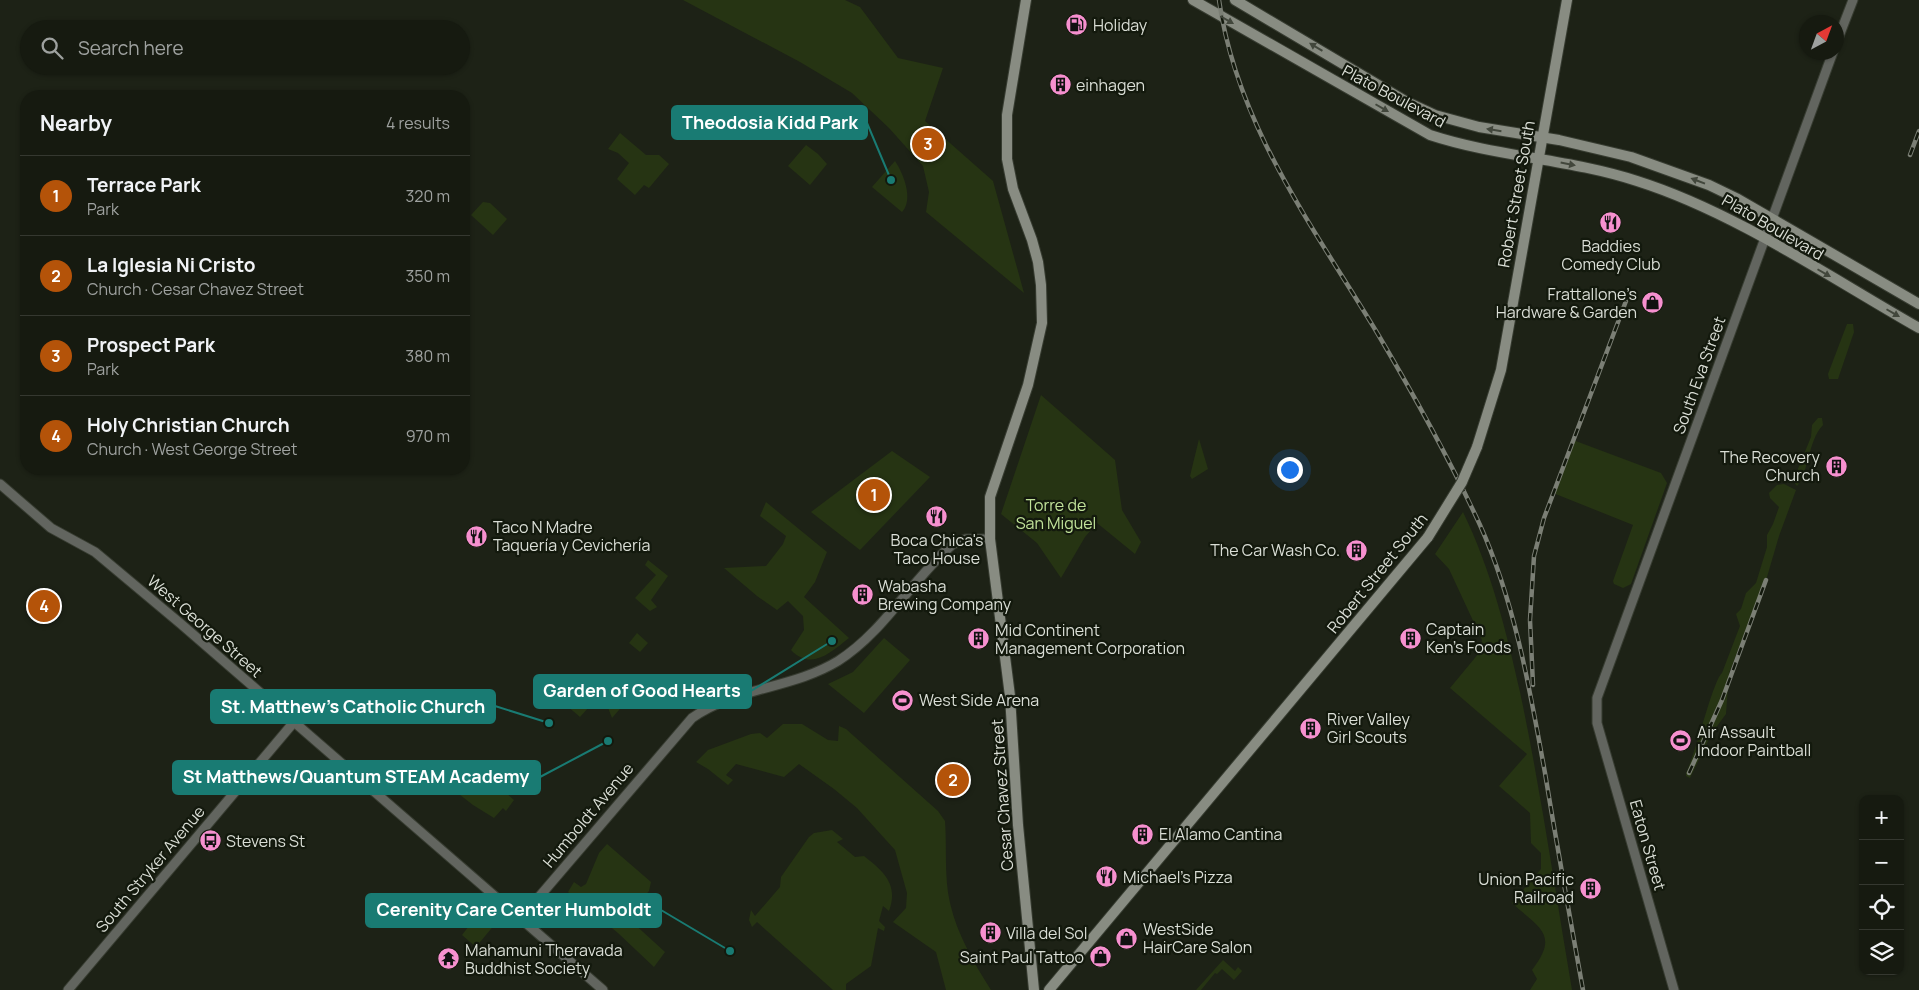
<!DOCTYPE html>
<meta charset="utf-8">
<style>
:root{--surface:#161a10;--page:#23271e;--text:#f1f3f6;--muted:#9ea19f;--line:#353830;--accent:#b45309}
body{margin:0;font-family:Manrope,sans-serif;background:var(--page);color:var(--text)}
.controls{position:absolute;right:15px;bottom:15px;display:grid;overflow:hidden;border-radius:10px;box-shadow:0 1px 4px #0004}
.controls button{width:45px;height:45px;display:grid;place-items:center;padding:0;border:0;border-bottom:1px solid var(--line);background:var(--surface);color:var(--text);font:25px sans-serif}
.compass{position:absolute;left:1799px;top:15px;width:45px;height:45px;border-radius:50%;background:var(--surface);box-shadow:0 1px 4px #0004;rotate:41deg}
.you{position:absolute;left:1289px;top:469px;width:18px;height:18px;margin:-12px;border:4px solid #fff;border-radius:50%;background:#1a73e8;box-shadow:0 0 0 8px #1a73e833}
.badge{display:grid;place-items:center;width:32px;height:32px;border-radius:50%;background:var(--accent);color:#fff;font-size:16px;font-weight:700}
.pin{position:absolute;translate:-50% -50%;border:2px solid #fff;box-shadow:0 1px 5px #0006}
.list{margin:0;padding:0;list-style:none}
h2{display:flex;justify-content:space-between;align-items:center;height:65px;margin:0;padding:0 20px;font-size:21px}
h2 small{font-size:16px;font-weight:400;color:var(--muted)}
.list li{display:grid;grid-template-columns:32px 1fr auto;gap:15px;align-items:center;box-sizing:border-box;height:80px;padding:0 20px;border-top:1px solid var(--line)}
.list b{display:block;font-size:19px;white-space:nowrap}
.list p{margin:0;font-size:16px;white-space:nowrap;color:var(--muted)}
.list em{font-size:16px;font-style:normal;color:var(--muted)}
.icon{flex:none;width:28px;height:28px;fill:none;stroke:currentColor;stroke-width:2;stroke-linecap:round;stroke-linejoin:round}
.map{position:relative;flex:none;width:1919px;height:990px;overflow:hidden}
.search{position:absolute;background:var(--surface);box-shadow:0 1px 4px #0004;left:20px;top:20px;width:450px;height:55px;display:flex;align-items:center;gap:12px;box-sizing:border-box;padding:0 18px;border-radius:28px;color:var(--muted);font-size:19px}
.panel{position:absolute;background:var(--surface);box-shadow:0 1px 4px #0004;left:20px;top:90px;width:450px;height:385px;border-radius:20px}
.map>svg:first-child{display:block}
.green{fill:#263413}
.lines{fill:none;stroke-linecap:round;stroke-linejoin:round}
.tertiary-casing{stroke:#373c31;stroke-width:11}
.secondary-casing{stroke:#373c31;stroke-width:12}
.tertiary{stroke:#62655f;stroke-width:9}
.secondary{stroke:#888c82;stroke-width:10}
.rail-casing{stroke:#7b7f75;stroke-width:4.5}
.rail{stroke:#13190d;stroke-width:2.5;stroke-dasharray:8;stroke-linecap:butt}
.secondary-bridge-casing{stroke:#373c31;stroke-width:12;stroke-linecap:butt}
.secondary-bridge{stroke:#888c82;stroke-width:10}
.oneway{fill:#42473c}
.labels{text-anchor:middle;stroke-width:4.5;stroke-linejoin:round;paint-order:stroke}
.poi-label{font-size:16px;fill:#daded6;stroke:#13190d;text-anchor:start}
.street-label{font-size:16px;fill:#daded6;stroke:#13190d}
.park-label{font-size:16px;fill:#c0e199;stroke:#13190d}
.leader{fill:none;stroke:#197b73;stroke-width:2}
.callout-dot{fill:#197b73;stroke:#13190d;stroke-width:2}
.callout{fill:#197b73;stroke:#197b73;stroke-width:2}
.callout-label{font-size:18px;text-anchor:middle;font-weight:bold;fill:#fff}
</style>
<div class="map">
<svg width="1919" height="990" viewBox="0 0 1919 990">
<rect width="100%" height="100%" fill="#1d2216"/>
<g class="green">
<path d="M683,0h162l15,7 38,51 45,10 -18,53 68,60 31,112 -98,-81 3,-20 -6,-26 -34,-38 -37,-35 -52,-31z"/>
<path d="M620,133l26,22h13l10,9 -20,24 -5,-3 -9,10 -18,-16 12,-16 -11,-10 -10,-4z"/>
<path d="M806,145l12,9 9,10 -17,21 -22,-19z"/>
<path d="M895,161c8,12 19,38 7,51l-30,-25z"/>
<path d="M483,202l7,1 17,16 -14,16 -22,-20z"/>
<path d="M1847,324h6l1,8 -16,47h-9l-1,-5z"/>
<path d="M1041,395l74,65 7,50 19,32 -6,12 -38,-31 -12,14 -24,41 -24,-35 -36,-29z"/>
<path d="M1818,418h4l1,7c-15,15 -15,51 -26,61l-4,-5 18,-44 1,-12z"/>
<path d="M1199,439l9,30 -16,10 -2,-3z"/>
<path d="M1573,440l88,33 6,10 -36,101 -8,4 -9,-4 -1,-3 20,-56 -80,-32z"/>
<path d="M892,451l38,26 -70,73 -49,-38z"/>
<path d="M1784,484l12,6 -17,46 -12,41 -38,96 -3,41 -14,19 -22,45 -4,-2v-3c9,-17 27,-93 36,-100l16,-42 2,-5 -4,-12 5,-5 5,-16 10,-10 11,-36v-12l6,-11 6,-17 -9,-9 -1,-5 8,-8z"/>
<path d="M766,502l61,50 -12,30 -11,15 45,41c-19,15 -38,33 -58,12l13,-20 -1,-14 -15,-15 -11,9 -20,-14 -33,-28 42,-2 17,-22 3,-8 -26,-20z"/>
<path d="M1463,512c28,58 43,118 57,180 21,99 35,199 52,298h-42l7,-11 -5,-9c28,-36 7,-42 -20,-67l29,-34v-16l-10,-10 -1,-30 -31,-27 28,-32 -77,-66 29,-35 3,-13 -33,-71 -14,-15z"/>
<path d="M648,560l20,16 -17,24 6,7 -7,4 -15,-13 21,-23 -11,-10z"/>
<path d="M637,633l11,10 -8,9 -11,-9z"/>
<path d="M884,638l26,22 -46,53 -36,-29 25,-12z"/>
<path d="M568,689l21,18 -9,10 -21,-18z"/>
<path d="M616,694l10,8 -14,16 -5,-13z"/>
<path d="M783,724h19l26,16 10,1 1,-15 7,3 92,82 7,10c2,26 -1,56 5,82 7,31 24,60 41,87h-45l-10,-38 -43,-30 13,-14 1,-15 -12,-43 -38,-42 -23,-19 -35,-25 -15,13 -48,-13 -10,11 7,5 -5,5 -20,-16 -12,-7 12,-12 43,-16 9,-1 7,5z"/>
<path d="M510,762l11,10 -16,16v4l9,8 -8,11 -3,-3 -9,10 -21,-13 -18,-14 21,-25 12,14 4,-4 6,1z"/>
<path d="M832,830l11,9 -6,3 18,15 9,-1c19,15 35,28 25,55l-6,-5 -4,15 6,6 -1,4 -6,-3 -7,38 -25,18v6h-13l-76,-68 -5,5 -3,-7 2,-10 4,6 25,-29 1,-10 28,-40 5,-4z"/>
<path d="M607,844l44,38 -2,9 -17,19 4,5 -5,6 34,31 -11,15 -36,-34 -50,-41 6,-10 7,5 5,-3 13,-31z"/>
<path d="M485,905l15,13 -24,29 -14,-12z"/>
<path d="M1223,960l12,11 3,-4 4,4 -8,9 -12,-11 -5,5 -2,-1 -14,17h-5z"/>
</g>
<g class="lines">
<defs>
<g id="tertiary">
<path d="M1836,44l17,-44"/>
<path d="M0,484l51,44 44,24 86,72 422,366"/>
<path d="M521,918l171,-200c44,-31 100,-29 146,-57 46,-29 74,-82 115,-117l13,-5h24"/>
<path d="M68,990l226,-268"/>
<path d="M1674,990l-77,-267v-25l236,-646"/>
</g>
<g id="secondary">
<path d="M1026,0l-19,115v44l6,30 19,51 6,22 3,23 1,38 -14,62 -38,112v42l20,157 8,129 16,165"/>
<path d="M1193,0l237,135c67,22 140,24 207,46 98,31 192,96 282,147"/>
<path d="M1235,0l172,102 28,13 44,12 80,13 72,17 78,28 29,14 181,105"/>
<path d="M1477,447l24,-77 66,-370"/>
<path d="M1049,990l379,-453"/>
</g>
</defs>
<use href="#tertiary" class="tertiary-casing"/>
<use href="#secondary" class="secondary-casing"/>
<use href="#tertiary" class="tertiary"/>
<use href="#secondary" class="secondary"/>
<defs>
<g id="rail">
<path d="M1219,0c18,127 96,229 160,336 36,61 71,124 101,189 35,78 50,165 65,248 12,73 25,145 38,217"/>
<path d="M1910,155l9,-24"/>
<path d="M1533,685l-3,-65 4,-64 10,-38 82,-217"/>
<path d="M1689,773l33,-73 44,-120"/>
</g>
</defs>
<use href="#rail" class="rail-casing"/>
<use href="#rail" class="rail"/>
<defs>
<path id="secondary-bridge" d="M1428,537l34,-55 15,-35"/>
</defs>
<use href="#secondary-bridge" class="secondary-bridge-casing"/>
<use href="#secondary-bridge" class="secondary-bridge"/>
</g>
<defs><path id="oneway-solid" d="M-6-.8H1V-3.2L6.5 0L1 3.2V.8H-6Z" transform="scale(1.25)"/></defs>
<g class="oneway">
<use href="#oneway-solid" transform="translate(1227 20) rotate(30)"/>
<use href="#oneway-solid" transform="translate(1316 47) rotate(-149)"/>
<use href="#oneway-solid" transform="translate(1382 108) rotate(30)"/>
<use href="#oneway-solid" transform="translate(1494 130) rotate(-171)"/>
<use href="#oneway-solid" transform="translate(1568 164) rotate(11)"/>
<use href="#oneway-solid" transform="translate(1698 181) rotate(-159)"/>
<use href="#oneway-solid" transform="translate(1824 273) rotate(30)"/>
<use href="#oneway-solid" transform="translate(1893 313) rotate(30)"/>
</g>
<defs>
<symbol id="fuel-disc" viewBox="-11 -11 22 22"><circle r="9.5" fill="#f690cf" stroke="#13190d"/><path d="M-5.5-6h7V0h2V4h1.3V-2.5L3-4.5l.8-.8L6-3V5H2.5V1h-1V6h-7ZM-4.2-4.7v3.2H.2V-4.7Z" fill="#111"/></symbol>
<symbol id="building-disc" viewBox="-11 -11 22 22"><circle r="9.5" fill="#f690cf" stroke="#13190d"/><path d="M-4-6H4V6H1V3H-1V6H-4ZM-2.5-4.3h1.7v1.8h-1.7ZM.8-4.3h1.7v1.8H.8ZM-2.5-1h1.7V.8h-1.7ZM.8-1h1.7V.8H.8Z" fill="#111"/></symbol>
<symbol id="restaurant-disc" viewBox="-11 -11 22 22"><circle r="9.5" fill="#f690cf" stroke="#13190d"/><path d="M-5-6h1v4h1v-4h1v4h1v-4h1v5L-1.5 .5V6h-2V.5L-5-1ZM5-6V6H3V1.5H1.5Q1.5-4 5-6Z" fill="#111"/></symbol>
<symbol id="shop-disc" viewBox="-11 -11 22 22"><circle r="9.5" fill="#f690cf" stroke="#13190d"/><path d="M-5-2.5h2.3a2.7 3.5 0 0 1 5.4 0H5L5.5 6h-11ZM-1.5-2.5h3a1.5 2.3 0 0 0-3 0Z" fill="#111"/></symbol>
<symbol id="stadium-disc" viewBox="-11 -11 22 22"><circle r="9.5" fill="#f690cf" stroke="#13190d"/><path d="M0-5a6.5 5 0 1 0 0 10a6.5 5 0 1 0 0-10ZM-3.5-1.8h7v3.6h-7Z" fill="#111"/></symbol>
<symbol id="bus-disc" viewBox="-11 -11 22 22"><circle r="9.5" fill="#f690cf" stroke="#13190d"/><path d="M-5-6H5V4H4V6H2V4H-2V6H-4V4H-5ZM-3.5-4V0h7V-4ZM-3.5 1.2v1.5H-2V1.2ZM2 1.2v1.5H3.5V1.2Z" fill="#111"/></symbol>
<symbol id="temple-disc" viewBox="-11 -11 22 22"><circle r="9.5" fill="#f690cf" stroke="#13190d"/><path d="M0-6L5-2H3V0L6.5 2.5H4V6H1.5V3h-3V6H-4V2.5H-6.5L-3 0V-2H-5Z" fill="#111"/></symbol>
</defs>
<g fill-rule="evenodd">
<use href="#fuel-disc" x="1064" y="12" width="25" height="25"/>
<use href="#building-disc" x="1048" y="72" width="25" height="25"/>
<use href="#restaurant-disc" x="1598" y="210" width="25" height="25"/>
<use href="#shop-disc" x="1640" y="290" width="25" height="25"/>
<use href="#building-disc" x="1824" y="454" width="25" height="25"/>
<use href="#restaurant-disc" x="924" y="504" width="25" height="25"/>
<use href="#restaurant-disc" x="464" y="524" width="25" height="25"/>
<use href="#building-disc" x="1344" y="538" width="25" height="25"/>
<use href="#building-disc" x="850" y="582" width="25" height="25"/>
<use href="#building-disc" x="1398" y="626" width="25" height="25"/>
<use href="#building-disc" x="966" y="626" width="25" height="25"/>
<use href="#stadium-disc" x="890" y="688" width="25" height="25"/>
<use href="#building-disc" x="1298" y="716" width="25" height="25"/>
<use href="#stadium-disc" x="1668" y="728" width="25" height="25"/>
<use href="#building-disc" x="1130" y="822" width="25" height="25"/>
<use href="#bus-disc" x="198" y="828" width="25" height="25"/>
<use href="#restaurant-disc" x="1094" y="864" width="25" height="25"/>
<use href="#building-disc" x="1578" y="876" width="25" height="25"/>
<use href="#building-disc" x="978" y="920" width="25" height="25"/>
<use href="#shop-disc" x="1114" y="926" width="25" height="25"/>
<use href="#shop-disc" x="1088" y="944" width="25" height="25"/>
<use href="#temple-disc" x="436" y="946" width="25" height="25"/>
</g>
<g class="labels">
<g class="poi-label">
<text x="1093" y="31">Holiday</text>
<text x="1076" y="91">einhagen</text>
<text x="1611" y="252" text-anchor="middle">Baddies<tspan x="1611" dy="18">Comedy Club</tspan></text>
<text x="1637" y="300" text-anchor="end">Frattallone’s<tspan x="1637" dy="18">Hardware &amp; Garden</tspan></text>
<text x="1820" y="463" text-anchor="end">The Recovery<tspan x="1820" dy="18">Church</tspan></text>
<text x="493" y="533">Taco N Madre<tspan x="493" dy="18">Taquería y Cevichería</tspan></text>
<text x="937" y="546" text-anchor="middle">Boca Chica's<tspan x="937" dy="18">Taco House</tspan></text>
<text x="1340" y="556" text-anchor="end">The Car Wash Co.</text>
<text x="878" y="592">Wabasha<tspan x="878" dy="18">Brewing Company</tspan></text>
<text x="1426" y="635">Captain<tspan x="1426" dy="18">Ken's Foods</tspan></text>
<text x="995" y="636">Mid Continent<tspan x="995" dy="18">Management Corporation</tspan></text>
<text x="919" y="706">West Side Arena</text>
<text x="1327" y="725">River Valley<tspan x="1327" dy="18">Girl Scouts</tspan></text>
<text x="1697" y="738">Air Assault<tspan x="1697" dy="18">Indoor Paintball</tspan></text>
<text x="1159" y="840">El Alamo Cantina</text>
<text x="226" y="847">Stevens St</text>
<text x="1123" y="883">Michael's Pizza</text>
<text x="1574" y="885" text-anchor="end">Union Pacific<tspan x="1574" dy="18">Railroad</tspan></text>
<text x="1143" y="935">WestSide<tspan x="1143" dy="18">HairCare Salon</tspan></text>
<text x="1006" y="939">Villa del Sol</text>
<text x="465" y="956">Mahamuni Theravada<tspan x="465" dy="18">Buddhist Society</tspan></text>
<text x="1084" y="963" text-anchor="end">Saint Paul Tattoo</text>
</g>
<g class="street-label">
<text transform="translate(1394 96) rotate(28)" y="6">Plato Boulevard</text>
<text transform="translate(1516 194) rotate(-80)" y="6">Robert Street South</text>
<text transform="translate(1773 227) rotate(30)" y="6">Plato Boulevard</text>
<text transform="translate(1699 375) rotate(-70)" y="6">South Eva Street</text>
<text transform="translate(1377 573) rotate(-51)" y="6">Robert Street South</text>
<text transform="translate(205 626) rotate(41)" y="6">West George Street</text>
<text transform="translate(1002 795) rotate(-94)" y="6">Cesar Chavez Street</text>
<text transform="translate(588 815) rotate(-50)" y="6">Humboldt Avenue</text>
<text transform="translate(1648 845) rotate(74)" y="6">Eaton Street</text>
<text transform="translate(150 869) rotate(-50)" y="6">South Stryker Avenue</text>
</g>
<g class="park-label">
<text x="1056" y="511">Torre de<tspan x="1056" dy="18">San Miguel</tspan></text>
</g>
</g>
<path class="leader" d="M891 180L867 123M832 641L751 691M549 723L495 706M608 741L540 777M730 951L661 910"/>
<g class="callout-dot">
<circle cx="891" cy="180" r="5"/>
<circle cx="832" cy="641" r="5"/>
<circle cx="549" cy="723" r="5"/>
<circle cx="608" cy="741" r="5"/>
<circle cx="730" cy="951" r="5"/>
</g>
<g class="callout">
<rect x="672" y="106" width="195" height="33" rx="5"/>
<rect x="534" y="675" width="217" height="33" rx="5"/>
<rect x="211" y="690" width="284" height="33" rx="5"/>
<rect x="173" y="761" width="367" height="33" rx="5"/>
<rect x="366" y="894" width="295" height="33" rx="5"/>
</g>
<g class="callout-label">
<text x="770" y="129">Theodosia Kidd Park</text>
<text x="642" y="697">Garden of Good Hearts</text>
<text x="353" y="713">St. Matthew's Catholic Church</text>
<text x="356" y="783">St Matthews/Quantum STEAM Academy</text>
<text x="514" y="916">Cerenity Care Center Humboldt</text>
</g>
</svg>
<div class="controls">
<button>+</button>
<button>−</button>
<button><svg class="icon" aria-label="locate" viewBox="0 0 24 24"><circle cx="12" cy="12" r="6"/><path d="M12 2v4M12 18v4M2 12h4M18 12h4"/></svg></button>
<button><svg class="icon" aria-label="layers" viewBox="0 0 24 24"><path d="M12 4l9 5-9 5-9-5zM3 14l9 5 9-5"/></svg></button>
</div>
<svg class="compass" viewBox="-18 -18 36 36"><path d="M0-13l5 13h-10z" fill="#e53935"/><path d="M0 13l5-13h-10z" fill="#9ea19f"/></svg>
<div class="you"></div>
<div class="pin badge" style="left:874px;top:495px">1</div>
<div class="pin badge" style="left:953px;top:780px">2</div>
<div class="pin badge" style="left:928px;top:144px">3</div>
<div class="pin badge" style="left:44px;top:606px">4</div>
<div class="search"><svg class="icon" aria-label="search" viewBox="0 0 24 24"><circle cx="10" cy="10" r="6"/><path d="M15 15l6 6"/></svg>Search here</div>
<section class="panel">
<h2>Nearby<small>4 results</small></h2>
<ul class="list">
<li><span class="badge">1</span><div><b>Terrace Park</b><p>Park</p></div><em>320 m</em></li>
<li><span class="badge">2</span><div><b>La Iglesia Ni Cristo</b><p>Church · Cesar Chavez Street</p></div><em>350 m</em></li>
<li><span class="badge">3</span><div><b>Prospect Park</b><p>Park</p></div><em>380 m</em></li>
<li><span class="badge">4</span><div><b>Holy Christian Church</b><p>Church · West George Street</p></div><em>970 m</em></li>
</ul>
</section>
</div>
